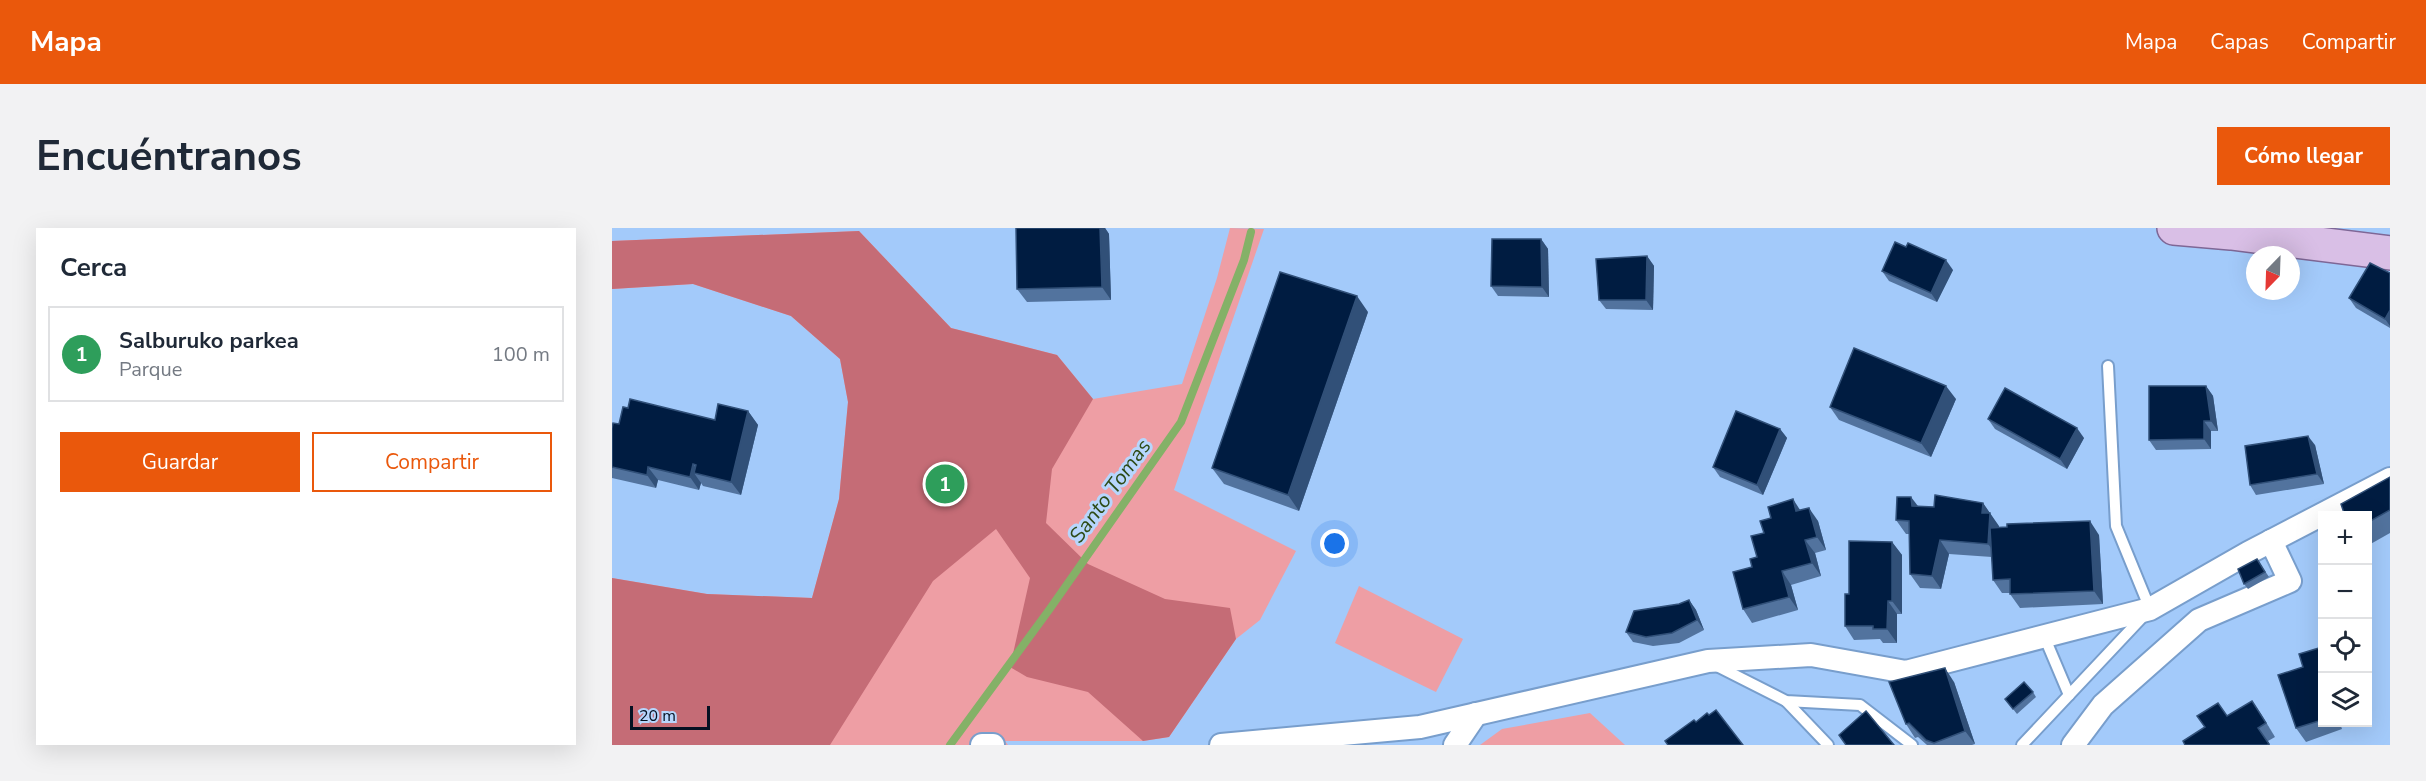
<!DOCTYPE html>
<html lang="es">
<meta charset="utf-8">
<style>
:root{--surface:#fff;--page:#f2f2f3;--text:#1f2937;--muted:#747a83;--line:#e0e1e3;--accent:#ea580c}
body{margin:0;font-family:"Nunito Sans",sans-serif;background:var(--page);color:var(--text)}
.controls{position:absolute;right:18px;bottom:18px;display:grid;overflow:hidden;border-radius:0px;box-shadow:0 6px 24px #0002}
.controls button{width:54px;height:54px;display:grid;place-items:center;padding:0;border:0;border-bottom:2px solid var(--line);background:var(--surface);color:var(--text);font:30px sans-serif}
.compass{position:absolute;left:1634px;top:18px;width:54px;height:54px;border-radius:50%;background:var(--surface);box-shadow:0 6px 24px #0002;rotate:203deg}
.scale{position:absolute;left:18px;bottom:15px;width:80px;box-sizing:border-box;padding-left:6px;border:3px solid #051122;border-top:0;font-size:16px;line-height:21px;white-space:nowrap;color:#051122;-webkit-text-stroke:4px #b7d6fd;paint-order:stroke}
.you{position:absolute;left:723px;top:316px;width:21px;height:21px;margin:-15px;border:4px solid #fff;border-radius:50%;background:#1a73e8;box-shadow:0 0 0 9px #1a73e833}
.badge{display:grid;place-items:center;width:39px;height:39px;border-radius:50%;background:var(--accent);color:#fff;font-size:20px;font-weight:700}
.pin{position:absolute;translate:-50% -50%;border:3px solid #fff;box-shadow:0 2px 6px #0006}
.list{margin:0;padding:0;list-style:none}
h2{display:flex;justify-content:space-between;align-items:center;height:78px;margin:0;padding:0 24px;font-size:26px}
h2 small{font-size:20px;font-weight:400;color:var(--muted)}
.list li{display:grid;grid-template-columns:39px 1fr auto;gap:18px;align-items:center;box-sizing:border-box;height:96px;margin:0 12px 12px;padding:0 12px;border:2px solid var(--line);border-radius:0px}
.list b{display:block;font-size:22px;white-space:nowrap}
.list p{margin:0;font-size:20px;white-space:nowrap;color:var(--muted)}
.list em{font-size:20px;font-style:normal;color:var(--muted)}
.actions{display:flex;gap:12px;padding:18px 24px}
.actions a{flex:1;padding:14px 0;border:2px solid var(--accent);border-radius:0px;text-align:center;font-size:21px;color:var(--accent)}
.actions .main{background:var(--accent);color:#fff}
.icon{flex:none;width:33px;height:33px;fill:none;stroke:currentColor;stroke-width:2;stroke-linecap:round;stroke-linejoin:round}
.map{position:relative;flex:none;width:1778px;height:517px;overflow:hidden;border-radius:0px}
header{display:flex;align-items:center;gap:36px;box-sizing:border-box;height:84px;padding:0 30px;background:var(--accent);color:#fff}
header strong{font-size:28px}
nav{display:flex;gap:33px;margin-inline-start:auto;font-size:21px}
.intro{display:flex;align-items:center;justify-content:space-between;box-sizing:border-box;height:144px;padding:0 36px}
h1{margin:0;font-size:42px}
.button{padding:15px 27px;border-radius:0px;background:var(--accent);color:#fff;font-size:21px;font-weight:700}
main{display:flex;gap:36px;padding:0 36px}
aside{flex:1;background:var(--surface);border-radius:0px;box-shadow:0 6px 24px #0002}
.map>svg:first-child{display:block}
.green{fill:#ee9ea4}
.forest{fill:#c56c76}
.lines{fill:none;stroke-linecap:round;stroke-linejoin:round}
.stream{stroke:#84b167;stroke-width:8}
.lane-casing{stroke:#789ecc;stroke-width:14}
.street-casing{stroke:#789ecc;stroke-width:26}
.primary-casing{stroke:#7e6796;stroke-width:36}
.lane{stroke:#fff;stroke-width:10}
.street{stroke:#fff;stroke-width:22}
.primary{stroke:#d9bfe6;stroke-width:33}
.wall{fill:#52739e}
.shaded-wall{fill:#315078}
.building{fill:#001c41;stroke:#315078;stroke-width:1.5}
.labels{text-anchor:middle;stroke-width:6;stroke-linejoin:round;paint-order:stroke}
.water-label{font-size:21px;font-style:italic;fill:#2d4b17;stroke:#b7d6fd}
</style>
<header>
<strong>Mapa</strong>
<nav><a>Mapa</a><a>Capas</a><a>Compartir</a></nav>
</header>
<div class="intro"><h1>Encuéntranos</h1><a class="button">Cómo llegar</a></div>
<main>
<aside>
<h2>Cerca<small></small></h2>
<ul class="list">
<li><span class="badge" style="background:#2e9e5b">1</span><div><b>Salburuko parkea</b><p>Parque</p></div><em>100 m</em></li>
</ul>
<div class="actions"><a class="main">Guardar</a><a>Compartir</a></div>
</aside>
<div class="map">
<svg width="1778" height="517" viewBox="0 0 1778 517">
<rect width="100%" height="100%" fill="#a3cafa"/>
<g class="green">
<path d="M618,0l34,1 -90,261 122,61 -36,69 -24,19 -67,98 -26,4h-138l3,4h-396v-167l95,16 105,4 27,-99 9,-97 -8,-43 -49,-43 -98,-32 -81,5v-48l247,-10 92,97 106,27 36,44 89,-15 35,-106z"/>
<path d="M747,358l104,53 -27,53 -101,-49z"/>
<path d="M978,485l35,32h-145l22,-16z"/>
</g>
<path class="forest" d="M247,3l92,97 106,27 36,44 -41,70 -6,54 42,41 77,35 65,9 6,31 -67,98 -26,4 -55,-49 -61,-15 -17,-10 20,-89 -34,-49 -63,52 -103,164h-218v-167l95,16 105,4 27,-99 9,-97 -8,-43 -49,-43 -98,-32 -81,5v-48z"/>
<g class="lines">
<path class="stream" d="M338,517l99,-135 132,-188 63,-162 7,-28"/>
<defs>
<g id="lane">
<path d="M1432,408l25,59"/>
<path d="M1103,437l71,36 74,4 52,40"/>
<path d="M1174,473l42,44"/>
<path d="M1410,517l128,-136 -34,-83 -8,-160"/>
</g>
<g id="street">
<path d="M370,517h11"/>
<path d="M609,517l199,-18 288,-66 103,-6 95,17 244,-63 98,-56 142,-74"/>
<path d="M843,517l21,-31"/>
<path d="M1461,517l30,-40 96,-85 91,-39 -19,-40"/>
</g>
<path id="primary" d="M1562,0l57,5 159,20"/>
</defs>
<use href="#lane" class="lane-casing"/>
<use href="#street" class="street-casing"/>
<use href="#primary" class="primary-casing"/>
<use href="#lane" class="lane"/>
<use href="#street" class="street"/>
<use href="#primary" class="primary"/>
</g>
<g class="wall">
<path d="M404,0h89l4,6 2,66 -84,2 -10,-13z"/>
<path d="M929,11l7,10 1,48 -51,-1 -7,-10z"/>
<path d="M1035,28l7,10 -1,44 -47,-1 -7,-9z"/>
<path d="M1341,42l-16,32 -48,-21 -7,-10z"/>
<path d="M1778,45v55l-34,-20 -7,-10z"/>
<path d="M756,84l-69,199 -75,-27 -12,-16z"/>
<path d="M1594,158l7,10 5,35h-7v18l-55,1 -7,-10z"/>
<path d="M1344,171l-25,58 -92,-37 -9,-13z"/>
<path d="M136,183l10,14 -17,70 -38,-9 -2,-3 -2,7 -41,-10 -2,8 -44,-10v-50l7,-4 96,-4z"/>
<path d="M1376,191l96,19 -17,31 -72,-40z"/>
<path d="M1168,201l7,9 -24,57 -43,-18 -7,-10z"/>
<path d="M1703,217l9,39 -68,11 -6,-10z"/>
<path d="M1778,249v56l-23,13v-30z"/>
<path d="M1371,275l16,24 100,8 4,69 -83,4 -10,-14v-1h-8l-9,-13 -1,-23 -43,-3 -8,35 -21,-1 -10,-14 -1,-40h-3l-10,-14 22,-13h16z"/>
<path d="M1189,282l17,11 8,29 -11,3 6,23 -30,9 7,25 -46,13 -9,-14 9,-42 5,-10 7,-24z"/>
<path d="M1280,314l10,13v59h-5v29h-14l-3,-4 -26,1 -9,-14 4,-32z"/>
<path d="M1645,331l12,18 -21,12 -4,-5z"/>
<path d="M1077,372l7,10 8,20 -25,13 -26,3 -20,-4 -7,-10 53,-28z"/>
<path d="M1707,420l3,5v70h18l2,6 -36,13 -10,-14 7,-61z"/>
<path d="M1342,454l21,62 -3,1h-45l-9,-8 -3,1 -9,-14z"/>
<path d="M1421,464l3,5 -19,17 -12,-15z"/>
<path d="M1755,465l5,13 -5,1z"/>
<path d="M1640,473l23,36 -7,4 2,4h-85l43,-29z"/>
</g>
<g class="shaded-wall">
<path d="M488,0h5l4,6 2,66 -9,-13z"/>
<path d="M929,11l7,10 1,48 -7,-10z"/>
<path d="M1035,28l7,10 -1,44 -7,-10z"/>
<path d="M1334,32l7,10 -16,32 -6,-9z"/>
<path d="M745,68l11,16 -69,199 -11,-16z"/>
<path d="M1778,82v16l-5,-7z"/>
<path d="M1334,158l10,13 -25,58 -10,-14z"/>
<path d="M1594,158l7,10 5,35 -7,-10z"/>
<path d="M136,183l10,14 -17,70 -10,-13z"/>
<path d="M1592,193l7,10v18l-7,-10z"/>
<path d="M1465,200l7,10 -17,31 -7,-10z"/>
<path d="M1168,201l7,9 -24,57 -6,-10z"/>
<path d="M1696,208l7,9 9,39 -7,-10z"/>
<path d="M81,236l7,10 -6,-1 7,10 -2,7 -9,-13z"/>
<path d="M36,239l10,13 -2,8 -9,-13z"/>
<path d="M1299,269l10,13 -9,-4z"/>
<path d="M1181,271l9,14 -6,-2z"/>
<path d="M1371,275l16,23 -1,31 -10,-13 -6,-31z"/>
<path d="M1197,280l9,13 8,29 -9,-13z"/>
<path d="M1478,293l9,14 4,69 -9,-13z"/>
<path d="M1193,312l10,13 6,23 -9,-13z"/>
<path d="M1328,312l9,14 -8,35 -9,-13z"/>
<path d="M1280,314l10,13v59l-10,-13z"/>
<path d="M1170,343l9,14 7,25 -9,-13z"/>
<path d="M1077,372l7,10 8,20 -7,-10z"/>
<path d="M1276,373l9,13v29l-10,-14z"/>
<path d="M1333,440l9,14 21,62 -10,-13z"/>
<path d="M1755,465l5,13 -5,-7z"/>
<path d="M1640,473l9,13 14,23 -9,-14z"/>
</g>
<g class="building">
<path d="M404,0h84l2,59 -85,2z"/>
<path d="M880,11h49l1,48 -51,-1z"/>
<path d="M1283,14l11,5 2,-4 38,17 -15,33 -49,-22z"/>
<path d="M1035,28l-1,44h-47l-3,-41z"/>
<path d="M1758,35l20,10v37l-5,9 -36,-21z"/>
<path d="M668,44l77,24 -69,199 -76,-27z"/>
<path d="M1242,120l92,38 -25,57 -91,-36z"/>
<path d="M1537,158h57l5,35h-7v18l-55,1z"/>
<path d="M1393,160l72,40 -17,31 -72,-40z"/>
<path d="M18,171l85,21 3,-16 30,7 -17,71 -37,-9 2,-8 -3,-1 -3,13 -42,-10 -1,8 -35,-8v-39l1,-5 6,1 4,-17 5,1z"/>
<path d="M1124,183l44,18 -23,56 -44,-18z"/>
<path d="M1696,208l9,38 -67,11 -5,-39z"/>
<path d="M1778,249v33l-23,13v-7h-22l-4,-12z"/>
<path d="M1323,267l48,8 -1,10h8l-2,31 -48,-4 -8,36 -22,-2 -1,-53 -13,-1 1,-23h14l1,9 22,1z"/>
<path d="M1181,271l3,12 13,-3 8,29 -12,3 7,23 -30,8 7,26 -46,12 -10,-37 19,-5 -2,-8 7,-2 -6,-21 13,-3 -4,-12 11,-3 -3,-11z"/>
<path d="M1478,293l4,70 -84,3v-15l-17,1 -3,-52 17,-1v-3z"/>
<path d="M1237,313l43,1v59h-4l-1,28h-14v-3h-28v-32h4z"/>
<path d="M1645,331l8,13 -21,12 -6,-15z"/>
<path d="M1077,372l8,20 -25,13 -26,4 -20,-5 8,-21 45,-7z"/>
<path d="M1707,420l3,12v60l-26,8 -18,-53 25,-8 -4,-13z"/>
<path d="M1333,440l20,63 -31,12 -8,-3 -17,-17 -3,1 -17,-42z"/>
<path d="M1412,454l9,10 -20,17 -8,-10z"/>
<path d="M1640,473l14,22 -8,5 11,16 -2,1h-82l-2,-4 22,-14 -8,-11 21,-13 9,13z"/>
<path d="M1104,482l27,35h-75l-3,-4 26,-19 3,-2 2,2 11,-9 2,2z"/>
<path d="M1254,483l28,34h-48l-7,-10z"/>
</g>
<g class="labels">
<g class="water-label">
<text transform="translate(498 263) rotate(-54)" y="7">Santo Tomas</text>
</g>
</g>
</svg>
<div class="controls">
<button>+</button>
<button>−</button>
<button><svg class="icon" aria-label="locate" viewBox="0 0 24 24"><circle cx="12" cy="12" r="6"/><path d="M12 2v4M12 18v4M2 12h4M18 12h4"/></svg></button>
<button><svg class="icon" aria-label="layers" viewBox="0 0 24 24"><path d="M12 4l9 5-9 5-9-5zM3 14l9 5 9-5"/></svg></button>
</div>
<svg class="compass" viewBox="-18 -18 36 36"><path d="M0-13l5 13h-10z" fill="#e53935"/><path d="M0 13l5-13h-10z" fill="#747a83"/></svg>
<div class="scale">20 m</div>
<div class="you"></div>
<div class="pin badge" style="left:333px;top:256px;background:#2e9e5b">1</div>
</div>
</main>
